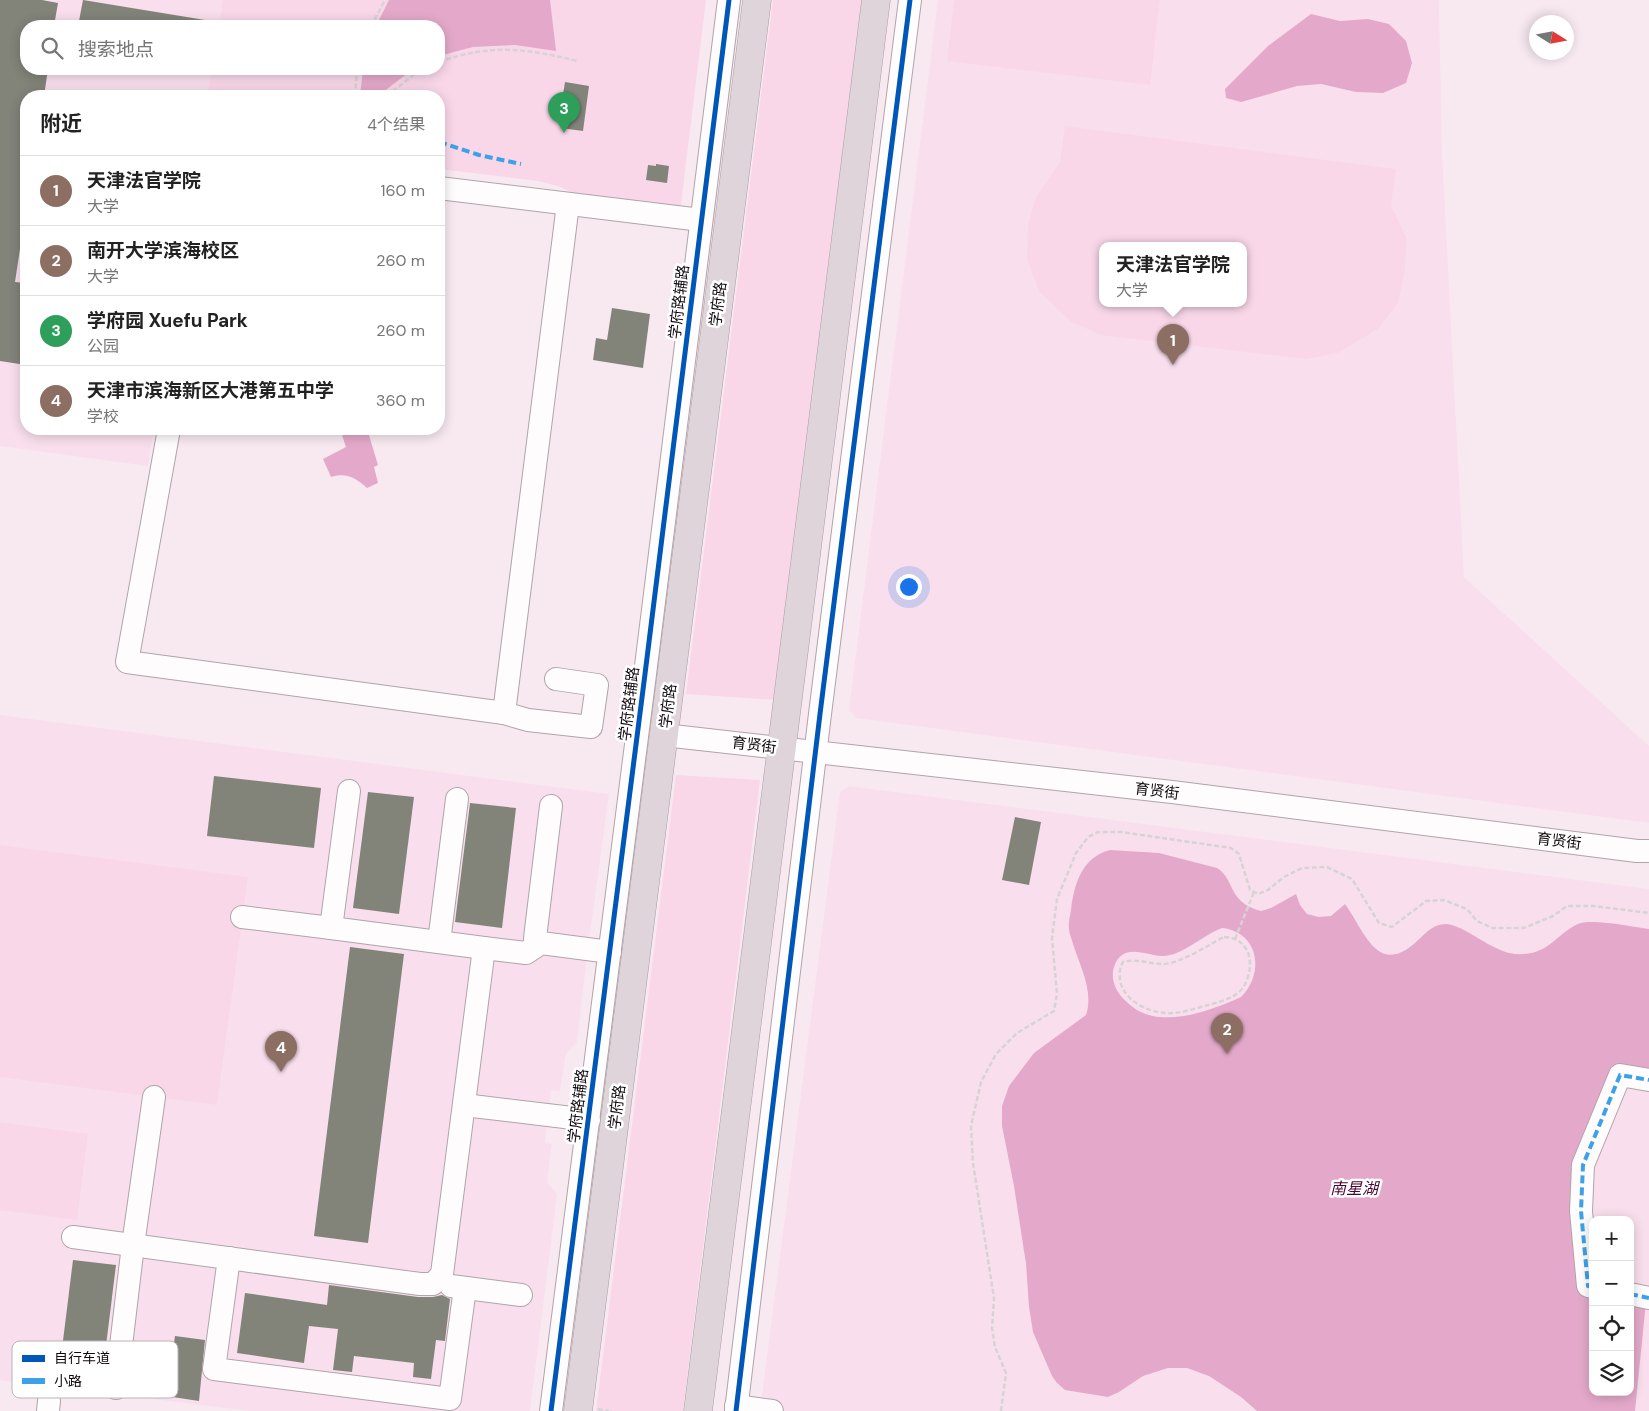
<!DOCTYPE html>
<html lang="zh">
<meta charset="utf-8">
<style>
:root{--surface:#fff;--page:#f2f2f2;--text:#222;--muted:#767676;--line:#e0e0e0;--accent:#62575d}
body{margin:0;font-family:"DM Sans","Noto Sans SC",sans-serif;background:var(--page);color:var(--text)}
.controls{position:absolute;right:15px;bottom:15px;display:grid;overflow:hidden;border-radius:10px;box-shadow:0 2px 12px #0003}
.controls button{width:45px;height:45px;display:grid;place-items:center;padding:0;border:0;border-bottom:1px solid var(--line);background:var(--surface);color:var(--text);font:25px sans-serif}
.compass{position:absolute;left:1529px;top:15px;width:45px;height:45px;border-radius:50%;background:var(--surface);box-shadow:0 2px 12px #0003;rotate:101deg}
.you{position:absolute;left:908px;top:586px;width:18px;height:18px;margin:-12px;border:4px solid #fff;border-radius:50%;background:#1a73e8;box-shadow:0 0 0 8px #1a73e833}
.badge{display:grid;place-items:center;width:32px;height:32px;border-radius:50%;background:var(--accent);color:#fff;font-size:16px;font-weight:700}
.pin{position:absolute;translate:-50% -41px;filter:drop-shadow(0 1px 2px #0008)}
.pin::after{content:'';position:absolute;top:26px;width:18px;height:15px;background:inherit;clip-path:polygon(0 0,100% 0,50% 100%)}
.popup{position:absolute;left:1099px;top:242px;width:148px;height:65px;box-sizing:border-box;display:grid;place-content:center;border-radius:10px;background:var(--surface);filter:drop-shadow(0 1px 4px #0005);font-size:16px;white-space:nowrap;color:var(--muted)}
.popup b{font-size:19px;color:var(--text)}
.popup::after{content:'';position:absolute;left:50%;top:100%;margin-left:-10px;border:10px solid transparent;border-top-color:var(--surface)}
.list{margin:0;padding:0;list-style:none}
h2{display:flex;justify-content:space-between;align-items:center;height:65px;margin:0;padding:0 20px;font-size:21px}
h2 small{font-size:16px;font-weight:400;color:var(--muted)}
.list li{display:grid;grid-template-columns:32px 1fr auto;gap:15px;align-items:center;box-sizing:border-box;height:70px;padding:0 20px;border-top:1px solid var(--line)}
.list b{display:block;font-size:19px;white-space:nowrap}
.list p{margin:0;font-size:16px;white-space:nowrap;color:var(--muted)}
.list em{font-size:16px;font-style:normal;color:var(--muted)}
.icon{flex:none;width:28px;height:28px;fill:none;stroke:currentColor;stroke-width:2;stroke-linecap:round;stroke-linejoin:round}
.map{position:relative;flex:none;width:1649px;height:1411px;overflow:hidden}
.search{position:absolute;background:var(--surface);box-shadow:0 2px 12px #0003;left:20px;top:20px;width:425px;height:55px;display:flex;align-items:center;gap:12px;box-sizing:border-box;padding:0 18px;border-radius:20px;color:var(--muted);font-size:19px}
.panel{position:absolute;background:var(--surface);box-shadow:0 2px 12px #0003;left:20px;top:90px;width:425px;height:345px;border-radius:20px}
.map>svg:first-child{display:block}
.built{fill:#f9dfed;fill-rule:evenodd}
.green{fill:#f9d7e9;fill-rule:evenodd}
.water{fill:#e4a9ca;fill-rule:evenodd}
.building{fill:#82847a}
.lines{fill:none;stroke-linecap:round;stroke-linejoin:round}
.minor-casing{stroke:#afa4aa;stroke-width:24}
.highway-casing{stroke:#ac9da5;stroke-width:29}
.path{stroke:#d7d3d5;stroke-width:2.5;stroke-dasharray:5 2.5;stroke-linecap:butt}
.minor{stroke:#fefcfd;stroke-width:22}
.highway{stroke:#ded4d9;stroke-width:28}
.quiet{stroke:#3da1e9;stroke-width:4;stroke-dasharray:8 4;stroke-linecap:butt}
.cycleway-casing{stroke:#fff;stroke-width:8}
.cycleway{stroke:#0057b8;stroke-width:5}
.labels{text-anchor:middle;stroke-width:5;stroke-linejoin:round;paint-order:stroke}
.street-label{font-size:15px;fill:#11090e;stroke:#fff}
.water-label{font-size:16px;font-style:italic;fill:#4c0636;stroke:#fff}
.key{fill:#fff;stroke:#b8b5b7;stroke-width:1}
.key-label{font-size:14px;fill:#11090e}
</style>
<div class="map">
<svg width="1649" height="1411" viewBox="0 0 1649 1411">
<rect width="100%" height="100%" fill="#f8e9f1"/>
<g class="built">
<path d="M0,0h223l-4,26h-193v43h186l-5,27h-181v333h128l-6,37 -148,-20z"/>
<path d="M938,0h501l3,152 22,425 185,169v77l-793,-105 -7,-8zM1103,246h140v58h-140z"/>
<path d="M0,715l609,79 -21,155 -11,93 -11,12 -6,37 -9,-1 -6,53 7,1 -5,38 10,12 -27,217h-281l-249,-31z"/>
<path d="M848,786l801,103v522h-889l80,-619zM1593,1220h37v172h-37z"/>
</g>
<g class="green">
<path d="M223,0h483l-26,212 -98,-14 -21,-11 -23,-6 -99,-12v-73h-232l5,-27h227v-43h-220z"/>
<path d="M773,0h91l-89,700 -89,-6z"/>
<path d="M954,0h206l-10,85 -203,-24z"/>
<path d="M1065,126l331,43 -5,36 16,34 -2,31 -7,33 -20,26 -40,24 -32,6 -206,-24 -30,-14 -31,-30 -12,-32 1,-35 8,-27 24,-35zM1103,246h140v58h-140z"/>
<path d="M676,775l84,5 -77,631h-87z"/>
<path d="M0,845l248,32 -31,228 -217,-28z"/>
<path d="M0,1122l88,12 -11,86 -77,-10z"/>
</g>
<g class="water">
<path d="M389,0h161l6,51 -41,-6 -42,2 -34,9v-30h-63z"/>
<path d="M1311,14l29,7 28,-2 21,5 17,17 6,22 -6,20 -23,10 -27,-1 -35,-8 -24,2 -56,16 -15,-4 -1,-9 43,-43z"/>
<path d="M363,69h50l-35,27h-18z"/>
<path d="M340,429h22l6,3 10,33 -4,2 4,16 -11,5c-11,-10 -21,-16 -36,-11l-8,-18 23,-12z"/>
<path d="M1110,850l49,3 58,15c13,8 13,22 23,32 4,5 14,9 21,11l10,-3 25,-14 4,11 7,9 12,3 12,-1 14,-12c20,28 33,74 72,37 9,-8 16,-17 29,-17 19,1 46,28 69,30 34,2 38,-18 63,-30 12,-6 56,3 71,5v144l-33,-5 -36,89 13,133v102h37v-94l16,4 -11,109h-378l-16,-14 -32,-21 -22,-8h-19l-25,8 -24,16 -11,5 -43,-7 -8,-7 -5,-7 -19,-44 -4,-25 -3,-43 -12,-78 -12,-60v-20l7,-20 25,-33 52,-38c8,-23 -6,-49 -13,-71 -1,-5 -4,-10 -4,-15 -1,-6 1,-13 2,-19 3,-26 11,-53 39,-60zM1222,928c37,4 43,45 19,69 -31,14 -83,34 -112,7 -8,-7 -14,-14 -16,-25 -1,-9 2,-19 9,-24 12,-8 29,2 42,1 19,-1 39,-21 58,-28z"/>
</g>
<g class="building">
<path d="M0,0h42l16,3 -4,23h-28v43h22l-4,27h-18v113l-11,73 11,1v82l-26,-4z"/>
<path d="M83,0l122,20 -1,6h-126z"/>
<path d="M565,82l24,4 -6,45 -22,-3 2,-7 -4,-1z"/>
<path d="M656,164l13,2 -2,17 -21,-3 2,-15 8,1z"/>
<path d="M612,308l38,6 -7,54 -50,-8 3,-22 11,2z"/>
<path d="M214,776l107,12 -7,60 -107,-12z"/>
<path d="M368,792l46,5 -15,117 -46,-6z"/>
<path d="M470,803l46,5 -14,120 -47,-6z"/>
<path d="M1015,817l26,5 -12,63 -27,-5z"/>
<path d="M350,947l54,7 -36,289 -54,-7z"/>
<path d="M73,1260l43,5 -15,121 -43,-5z"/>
<path d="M329,1285l89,12h15l9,-2 8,4 -5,42 -9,-1 -5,39 -18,-2 1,-14 -60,-7 -2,16 -19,-2 5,-41 -29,-3 -5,37 -67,-10 8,-60 82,12z"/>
<path d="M175,1336l30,4 -6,61 -33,-5z"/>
</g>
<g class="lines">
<defs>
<g id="minor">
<path d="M439,188l262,32"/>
<path d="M169,429l-42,233 377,51 24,7 63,7 6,-42 -41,-6"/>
<path d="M504,713l64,-509"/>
<path d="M664,735l508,57 465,59h12"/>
<path d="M242,917l89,11"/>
<path d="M439,942l18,-143"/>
<path d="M541,943l-6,-5 16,-132"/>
<path d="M484,948l42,5 15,-10 69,9"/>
<path d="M464,1105l125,15"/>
<path d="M73,1237l347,47h13l9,-10 42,-326 -153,-20 18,-137"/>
<path d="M229,1258l-15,111 236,30 15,-111"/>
<path d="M451,1286l70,9"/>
<path d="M1593,1287l-5,-1 -7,-75 2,-46 37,-90 29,5"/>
<path d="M1630,1294l19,4"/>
<path d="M116,1388l17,-143 21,-148"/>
<path d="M736,1406l36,5"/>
<path d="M48,1411l1,-10"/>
<path d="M551,1411l94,-737 84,-674"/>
<path d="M736,1411l84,-697 90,-714"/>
</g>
<g id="highway">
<path d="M578,1411l179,-1411"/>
<path d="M698,1411l178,-1411"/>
</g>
</defs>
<use href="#minor" class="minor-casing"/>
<use href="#highway" class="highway-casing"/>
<g class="path">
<path d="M371,26l14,-26"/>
<path d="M439,62c50,-18 87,-14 138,-1"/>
<path d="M355,96l2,-27"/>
<path d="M387,96l34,-27"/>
<path d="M1224,937c12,0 22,7 25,19 3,11 -1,25 -7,33 -9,10 -23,13 -34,16 -11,3 -23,7 -34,8 -19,2 -47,-9 -53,-29 -2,-8 -2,-15 2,-22 13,-4 26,2 40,2 17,0 45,-19 61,-27z"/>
<path d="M1235,939l19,-47"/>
<path d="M598,1409l11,2"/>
<path d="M1001,1411l5,-38 -11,-26 -3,-19 2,-30 -21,-135 -2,-37 10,-44 15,-28 21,-21 37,-22 3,-17 -5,-56 5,-39 19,-46 12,-16 10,-5h23l110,16 8,6 11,36 8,4 10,-4 16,-13 18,-9 25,-1 25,12 27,44 13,4 34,-26 18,-1 23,9 10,12 16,7h31l29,-12 14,-10h27l55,7"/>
</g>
<use href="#minor" class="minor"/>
<use href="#highway" class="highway"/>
<g class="quiet">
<path d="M439,142l40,13 42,9"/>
<path d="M1593,1287l-5,-1 -7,-75 2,-46 37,-90 29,5"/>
<path d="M1630,1294l19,4"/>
</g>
<defs>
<g id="cycleway">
<path d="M551,1411l94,-737 84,-674"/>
<path d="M736,1411l84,-697 90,-714"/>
</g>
</defs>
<use href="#cycleway" class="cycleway-casing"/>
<use href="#cycleway" class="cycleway"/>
</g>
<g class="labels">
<g class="street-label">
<text transform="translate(679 302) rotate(-83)" y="5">学府路辅路</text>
<text transform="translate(718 304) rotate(-83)" y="5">学府路</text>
<text transform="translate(629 704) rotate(-83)" y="5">学府路辅路</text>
<text transform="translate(668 706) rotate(-83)" y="5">学府路</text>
<text transform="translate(754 745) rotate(7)" y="5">育贤街</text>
<text transform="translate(1157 791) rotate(7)" y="5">育贤街</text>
<text transform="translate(1559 841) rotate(7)" y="5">育贤街</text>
<text transform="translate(578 1106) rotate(-83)" y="5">学府路辅路</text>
<text transform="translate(617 1107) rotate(-83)" y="5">学府路</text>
</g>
<g class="water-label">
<text x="1354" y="1194">南星湖</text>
</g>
</g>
<rect x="12" y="1341" width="166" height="57" rx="8" class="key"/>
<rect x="22" y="1355" width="23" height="7" fill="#0057b8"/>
<rect x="22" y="1378" width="23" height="6" fill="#3da1e9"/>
<g class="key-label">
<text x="54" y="1363">自行车道</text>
<text x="54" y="1386">小路</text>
</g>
</svg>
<div class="controls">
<button>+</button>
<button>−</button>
<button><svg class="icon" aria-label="locate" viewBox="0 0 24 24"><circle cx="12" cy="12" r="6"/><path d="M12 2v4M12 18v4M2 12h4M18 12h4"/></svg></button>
<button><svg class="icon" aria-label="layers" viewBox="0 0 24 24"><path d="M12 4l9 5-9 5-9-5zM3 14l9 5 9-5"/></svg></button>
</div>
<svg class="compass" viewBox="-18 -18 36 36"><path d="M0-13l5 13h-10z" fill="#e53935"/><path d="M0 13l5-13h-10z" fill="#767676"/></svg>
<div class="you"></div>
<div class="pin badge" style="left:1173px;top:365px;background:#8d6e63">1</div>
<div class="popup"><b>天津法官学院</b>大学</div>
<div class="pin badge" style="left:1227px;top:1054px;background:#8d6e63">2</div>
<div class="pin badge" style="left:564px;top:133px;background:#2e9e5b">3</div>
<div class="pin badge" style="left:281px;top:1072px;background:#8d6e63">4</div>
<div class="search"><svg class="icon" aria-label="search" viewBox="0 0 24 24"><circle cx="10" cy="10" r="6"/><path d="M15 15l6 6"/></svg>搜索地点</div>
<section class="panel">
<h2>附近<small>4个结果</small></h2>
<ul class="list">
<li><span class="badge" style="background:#8d6e63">1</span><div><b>天津法官学院</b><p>大学</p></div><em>160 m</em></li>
<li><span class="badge" style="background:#8d6e63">2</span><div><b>南开大学滨海校区</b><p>大学</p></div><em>260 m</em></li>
<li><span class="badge" style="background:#2e9e5b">3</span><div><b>学府园 Xuefu Park</b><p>公园</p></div><em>260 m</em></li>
<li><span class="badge" style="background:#8d6e63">4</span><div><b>天津市滨海新区大港第五中学</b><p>学校</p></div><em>360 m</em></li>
</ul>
</section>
</div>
